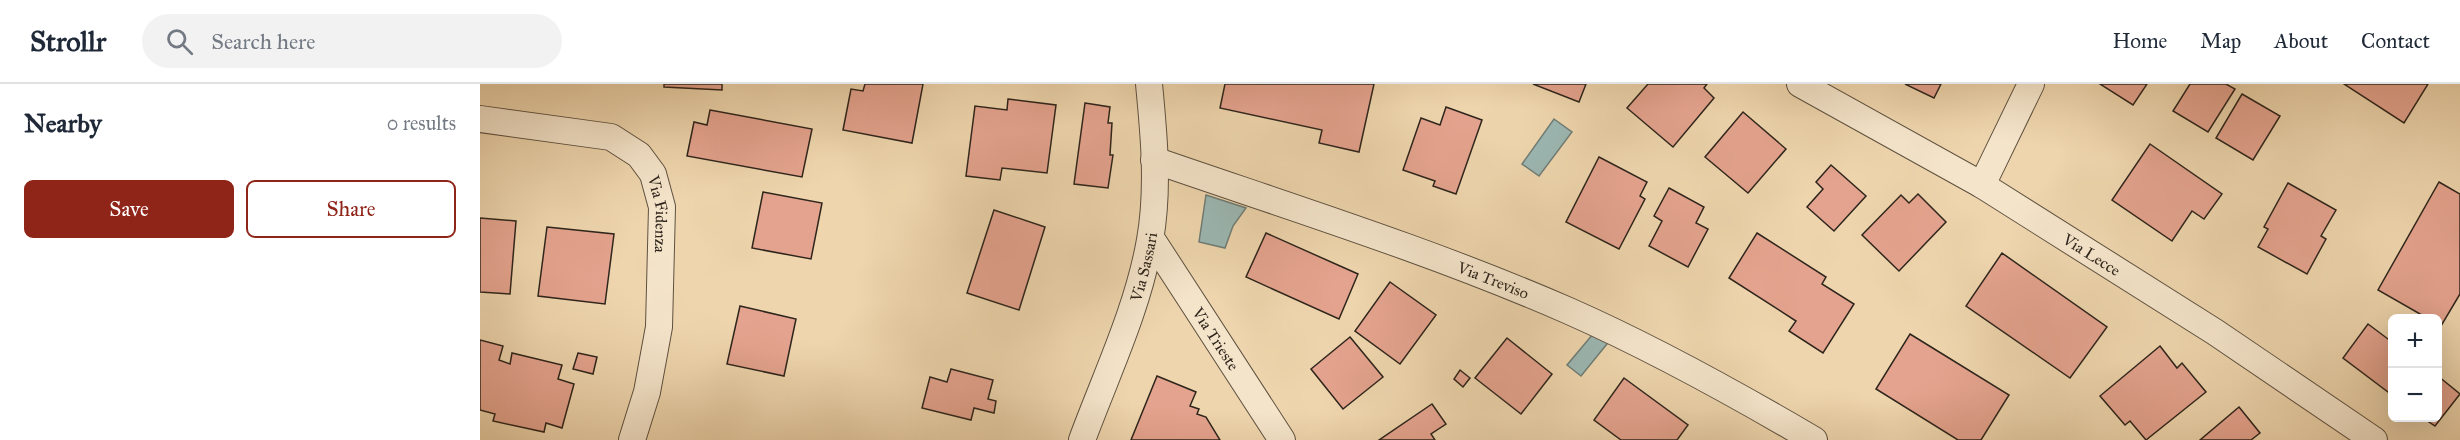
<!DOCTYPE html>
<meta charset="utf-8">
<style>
:root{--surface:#fff;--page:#f2f2f3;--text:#1f2937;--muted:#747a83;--line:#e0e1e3;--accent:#8f2418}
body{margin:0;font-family:"IM FELL Great Primer",serif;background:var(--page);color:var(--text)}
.controls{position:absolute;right:18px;bottom:18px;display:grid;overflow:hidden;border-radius:9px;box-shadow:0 6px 24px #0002}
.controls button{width:54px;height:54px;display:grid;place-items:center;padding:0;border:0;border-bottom:2px solid var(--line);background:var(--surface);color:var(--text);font:30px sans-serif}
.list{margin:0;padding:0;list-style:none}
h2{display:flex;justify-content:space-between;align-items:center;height:78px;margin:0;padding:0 24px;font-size:26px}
h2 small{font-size:20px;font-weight:400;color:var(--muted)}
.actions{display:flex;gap:12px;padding:18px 24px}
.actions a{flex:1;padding:14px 0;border:2px solid var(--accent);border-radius:9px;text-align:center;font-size:21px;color:var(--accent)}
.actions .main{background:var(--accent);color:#fff}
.icon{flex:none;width:33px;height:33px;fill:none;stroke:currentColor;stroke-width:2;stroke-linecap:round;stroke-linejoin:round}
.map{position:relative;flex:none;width:1980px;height:356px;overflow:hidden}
header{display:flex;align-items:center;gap:36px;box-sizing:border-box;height:84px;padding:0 30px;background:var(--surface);border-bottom:2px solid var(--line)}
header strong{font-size:28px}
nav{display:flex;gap:33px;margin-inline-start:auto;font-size:21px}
.search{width:420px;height:54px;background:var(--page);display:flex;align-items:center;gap:15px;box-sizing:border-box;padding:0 21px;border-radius:33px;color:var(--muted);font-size:22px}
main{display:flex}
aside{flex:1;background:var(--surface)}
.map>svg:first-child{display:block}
.water{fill:#9bb7b2;stroke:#6f7d76;stroke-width:1.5}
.building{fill:#e4a38e;stroke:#2e251c;stroke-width:1.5}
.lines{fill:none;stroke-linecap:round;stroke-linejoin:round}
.minor-casing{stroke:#5e5140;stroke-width:28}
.minor{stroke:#f4e4ca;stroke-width:26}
.labels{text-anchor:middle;stroke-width:6;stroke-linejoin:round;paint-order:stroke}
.street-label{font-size:16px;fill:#2e251c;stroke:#f4e4ca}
</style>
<header>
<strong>Strollr</strong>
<div class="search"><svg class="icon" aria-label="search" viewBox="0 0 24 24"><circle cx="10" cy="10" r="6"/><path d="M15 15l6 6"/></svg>Search here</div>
<nav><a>Home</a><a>Map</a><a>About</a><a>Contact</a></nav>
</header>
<main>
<aside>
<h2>Nearby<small>0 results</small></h2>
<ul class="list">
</ul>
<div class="actions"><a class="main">Save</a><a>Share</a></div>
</aside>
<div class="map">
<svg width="1980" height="356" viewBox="0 0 1980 356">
<rect width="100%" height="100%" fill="#eed5ad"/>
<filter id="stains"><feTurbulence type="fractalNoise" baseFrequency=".00333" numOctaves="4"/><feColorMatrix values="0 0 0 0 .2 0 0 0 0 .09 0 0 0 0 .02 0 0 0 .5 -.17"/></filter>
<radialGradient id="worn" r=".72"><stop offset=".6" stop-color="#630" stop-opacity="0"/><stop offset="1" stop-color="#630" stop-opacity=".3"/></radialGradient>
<g class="water">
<path d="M1074,35l18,13 -33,44 -17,-12z"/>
<path d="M726,111l40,13 -13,18 -8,22 -26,-6z"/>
<path d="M1118,244l13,11 -30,37 -14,-11z"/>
</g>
<g class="building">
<path d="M184,0h58v6l-58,-3z"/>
<path d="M385,0h58l-11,59 -69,-13 8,-41 12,2z"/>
<path d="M745,0h149l-15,68 -40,-9 3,-13 -102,-22z"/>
<path d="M1053,0h53l-7,18z"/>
<path d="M1168,0h59l-3,4 10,10 -41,49 -46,-39z"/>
<path d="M1425,0h36l-7,14z"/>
<path d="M1620,0h47l-14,21z"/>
<path d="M1710,0h36l9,5 -27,43 -35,-21z"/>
<path d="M1864,0h84l-24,39z"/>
<path d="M1762,10l38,22 -27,44 -37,-22z"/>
<path d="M528,15l48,6 -9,68 -45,-5 -2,12 -34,-4 9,-70 32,4z"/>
<path d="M605,19l25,4 -2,16h4l-2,32h3l-5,33 -34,-4z"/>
<path d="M966,23l36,13 -26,74 -23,-8 2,-5 -32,-11 18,-52 19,7z"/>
<path d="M230,26l102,19 -10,48 -115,-21 7,-34 13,3z"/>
<path d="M1263,28l43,37 -38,44 -43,-36z"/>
<path d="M1670,60l72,50 -18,25 -12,-8 -20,30 -60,-41z"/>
<path d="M1119,73l48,25 -7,14 5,3 -26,50 -53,-27z"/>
<path d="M1351,81l35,31 -32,35 -27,-24 16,-18 -7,-7z"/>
<path d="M1959,98l21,12v100l-19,32 -3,-2v-6h-11l-49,-28z"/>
<path d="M1808,99l48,27 -15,26 5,3 -19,35 -49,-27 10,-18 -4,-2z"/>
<path d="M1189,104l35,19 -8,16 12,6 -20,38 -39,-21 13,-25 -8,-5z"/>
<path d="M283,108l59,11 -11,56 -59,-11z"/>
<path d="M1438,110l28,28 -47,49 -37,-36 39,-40 8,8z"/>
<path d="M514,126l51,17 -26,83 -52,-17z"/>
<path d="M0,134l36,3 -6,73 -30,-2z"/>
<path d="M67,143l67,7 -9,70 -67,-8z"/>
<path d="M786,149l92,41 -19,45 -93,-42z"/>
<path d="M1277,149l69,44 -4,7 32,20 -31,49 -34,-22 7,-10 -67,-43z"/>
<path d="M1522,169l105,74 -37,51 -104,-72z"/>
<path d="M910,198l46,33 -36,49 -45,-33z"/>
<path d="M260,222l56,13 -12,57 -57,-12z"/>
<path d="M1888,240l24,18v53l-49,-37z"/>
<path d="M1430,250l99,61 -28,45h-23l-82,-51z"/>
<path d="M870,253l33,40 -40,32 -32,-40z"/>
<path d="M1027,254l45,36 -31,40 -46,-36z"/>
<path d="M0,256l23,6 -4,14 11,4 2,-11 50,12 -4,14 16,5 -12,44 -16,-5 -2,9 -51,-11 2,-7 -15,-4z"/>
<path d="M1680,262l17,22 5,-5 24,29 -60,48 -16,-19 -5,4 -25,-29z"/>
<path d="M98,269l19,4 -4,17 -20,-5z"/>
<path d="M471,285l42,11 -5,19 8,2 -2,12 -20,-5 -3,12 -49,-12 8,-31 17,5z"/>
<path d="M980,286l10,8 -7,9 -9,-8z"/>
<path d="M677,292l39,16 -6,14 9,3 -2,5 9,3 14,23h-89z"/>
<path d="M1958,292l22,18 -25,32 -12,-8h15z"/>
<path d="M1144,294l64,47 -11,15h-56l-27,-20z"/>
<path d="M952,320l14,20 -15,10 4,6h-56z"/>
<path d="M1759,323l21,26 -9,7h-51z"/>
</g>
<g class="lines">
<defs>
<g id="minor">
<path id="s1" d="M1320,0l182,101 233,147 159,108"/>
<path id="s2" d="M0,35l131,18 28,18 14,19 9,33 -3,120 -12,65 -15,48"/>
<path id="s3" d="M674,76c139,48 280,92 415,151 84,37 165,82 245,129"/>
<path d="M1502,101l49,-101"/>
<path id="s4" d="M671,154l131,202"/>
<path id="s5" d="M602,356c24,-65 56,-131 68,-200 9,-51 4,-105 -1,-156"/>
</g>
</defs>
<use href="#minor" class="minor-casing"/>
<use href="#minor" class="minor"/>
</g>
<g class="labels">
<g class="street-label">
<text dy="6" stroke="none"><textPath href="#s2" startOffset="230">Via Fidenza</textPath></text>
<text dy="6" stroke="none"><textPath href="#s1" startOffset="338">Via Lecce</textPath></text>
<text dy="6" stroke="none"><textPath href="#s5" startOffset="184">Via Sassari</textPath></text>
<text dy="6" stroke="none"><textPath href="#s3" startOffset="360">Via Treviso</textPath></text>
<text dy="6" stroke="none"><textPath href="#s4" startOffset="120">Via Trieste</textPath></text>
</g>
</g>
<rect width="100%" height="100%" filter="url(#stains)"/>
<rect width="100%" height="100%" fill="url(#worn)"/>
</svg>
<div class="controls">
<button>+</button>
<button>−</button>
</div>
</div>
</main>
